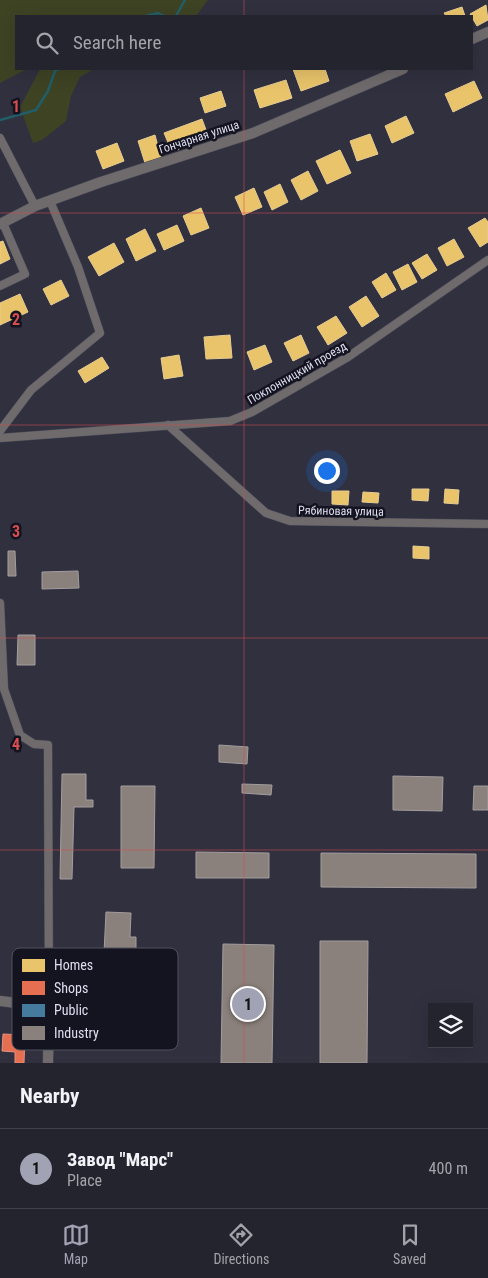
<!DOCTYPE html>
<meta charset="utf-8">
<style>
:root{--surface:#24242f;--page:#2c2c37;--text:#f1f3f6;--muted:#a3a4aa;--line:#41414b;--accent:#a1a2b3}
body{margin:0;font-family:"Roboto Condensed",sans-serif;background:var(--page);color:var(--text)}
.controls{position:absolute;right:15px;bottom:15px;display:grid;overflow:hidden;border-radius:0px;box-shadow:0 5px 20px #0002}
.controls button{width:45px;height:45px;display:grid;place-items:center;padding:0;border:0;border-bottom:1px solid var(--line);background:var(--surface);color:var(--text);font:25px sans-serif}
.you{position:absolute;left:326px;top:470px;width:18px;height:18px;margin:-12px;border:4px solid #fff;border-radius:50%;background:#1a73e8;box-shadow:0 0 0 8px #1a73e833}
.badge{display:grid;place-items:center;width:32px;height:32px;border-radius:50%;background:var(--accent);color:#111;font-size:16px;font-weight:700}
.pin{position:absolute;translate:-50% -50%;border:2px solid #fff;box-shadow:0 1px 5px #0006}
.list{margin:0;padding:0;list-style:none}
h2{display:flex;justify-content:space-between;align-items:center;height:65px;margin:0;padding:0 20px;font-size:21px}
h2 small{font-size:16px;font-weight:400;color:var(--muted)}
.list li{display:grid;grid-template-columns:32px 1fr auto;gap:15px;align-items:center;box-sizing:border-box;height:80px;padding:0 20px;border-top:1px solid var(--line)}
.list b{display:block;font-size:19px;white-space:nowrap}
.list p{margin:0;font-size:16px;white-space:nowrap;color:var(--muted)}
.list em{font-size:16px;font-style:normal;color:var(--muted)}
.icon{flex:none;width:28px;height:28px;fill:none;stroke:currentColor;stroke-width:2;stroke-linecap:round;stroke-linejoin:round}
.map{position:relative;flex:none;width:488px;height:1063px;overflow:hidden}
.search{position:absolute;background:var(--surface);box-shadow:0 5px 20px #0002;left:15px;right:15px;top:15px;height:55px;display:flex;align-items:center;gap:12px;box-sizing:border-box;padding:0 18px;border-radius:0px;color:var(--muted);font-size:19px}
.sheet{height:145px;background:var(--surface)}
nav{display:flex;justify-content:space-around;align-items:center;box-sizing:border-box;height:70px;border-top:1px solid var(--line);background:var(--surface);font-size:14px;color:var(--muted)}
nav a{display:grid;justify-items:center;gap:2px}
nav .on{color:var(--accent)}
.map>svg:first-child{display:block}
.green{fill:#3e4324}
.homes{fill:#e9c46a;stroke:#e6cc92}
.shops{fill:#e76f51;stroke:#e49181}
.industry{fill:#8a817c;stroke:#a39d9f}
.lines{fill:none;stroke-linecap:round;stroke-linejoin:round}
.stream{stroke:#215e68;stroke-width:2.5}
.minor-casing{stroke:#4e4e5a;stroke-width:9}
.tertiary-casing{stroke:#4e4e5a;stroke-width:11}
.minor{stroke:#6f6b6c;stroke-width:8}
.tertiary{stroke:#6f6b6c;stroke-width:10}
.grid{fill:none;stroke:#d84d50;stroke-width:1;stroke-opacity:0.55}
.labels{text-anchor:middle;stroke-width:5;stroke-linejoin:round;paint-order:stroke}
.street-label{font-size:12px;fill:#dedff1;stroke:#141421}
.key{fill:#141421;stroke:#51515f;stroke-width:1}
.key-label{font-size:14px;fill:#dedff1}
.grid-label{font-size:16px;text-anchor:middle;font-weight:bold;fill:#d84d50;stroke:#141421;stroke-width:5;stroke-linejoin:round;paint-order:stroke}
</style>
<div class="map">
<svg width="488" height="1063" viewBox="0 0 488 1063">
<rect width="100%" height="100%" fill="#30303f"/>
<g class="green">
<path d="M0,0h208l-12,16h-180v53h11l-27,14z"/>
<path d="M40,69h54l-14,8 -9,19 -5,25 -24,19 -9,3 -13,-36z"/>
</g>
<g class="homes">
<path d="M486,5l2,15 -11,6 -7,-12z"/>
<path d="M462,7l3,9h-19l-2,-3z"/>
<path d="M293,69h32l4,12 -28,10z"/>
<path d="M286,80l6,18 -32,10 -6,-18z"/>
<path d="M474,81l8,17 -29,14 -8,-18z"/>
<path d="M221,91l5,15 -21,7 -5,-15z"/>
<path d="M406,116l8,17 -22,10 -7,-17z"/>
<path d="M202,119l7,19 -37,14 -8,-19z"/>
<path d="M370,134l8,20 -21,7 -7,-20z"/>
<path d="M155,135l6,23 -16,5 -7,-22z"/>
<path d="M117,143l7,18 -21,8 -7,-18z"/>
<path d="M340,150l11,23 -24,11 -11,-23z"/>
<path d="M308,171l10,20 -17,9 -10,-20z"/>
<path d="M280,184l8,18 -16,8 -8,-18z"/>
<path d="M254,188l8,19 -19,8 -8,-18z"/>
<path d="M201,208l8,20 -18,7 -8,-19z"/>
<path d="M485,218l3,4v20l-8,5 -12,-19z"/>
<path d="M177,225l7,16 -20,9 -7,-16z"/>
<path d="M145,229l11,22 -20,10 -10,-22z"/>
<path d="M454,239l10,18 -17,9 -9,-18z"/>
<path d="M3,241l7,18 -10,5v-22z"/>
<path d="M114,243l10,19 -25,14 -11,-19z"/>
<path d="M427,254l10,16 -15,9 -10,-16z"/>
<path d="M408,264l9,18 -15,8 -9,-18z"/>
<path d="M386,273l10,17 -14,8 -10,-16z"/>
<path d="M61,280l8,16 -18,9 -8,-16z"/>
<path d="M20,294l8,18 -28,13v-22z"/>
<path d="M366,296l13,20 -17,11 -13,-20z"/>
<path d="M336,316l11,17 -19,12 -11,-18z"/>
<path d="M230,335l2,23 -26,1 -2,-22z"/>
<path d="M301,335l8,18 -16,8 -9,-18z"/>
<path d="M265,345l7,17 -18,8 -7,-18z"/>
<path d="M179,355l4,21 -19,3 -3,-21z"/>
<path d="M102,357l7,11 -24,15 -7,-12z"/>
<path d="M412,489h17l-1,12 -16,-1z"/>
<path d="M445,489l14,1 -1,14 -14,-1z"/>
<path d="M332,491h17l-1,14 -16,-1z"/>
<path d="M363,492l16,1 -1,10 -16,-1z"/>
<path d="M413,546l16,1v12l-16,-1z"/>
</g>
<path class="shops" d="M3,1034l22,1 -1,28h-9v-11l-13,-1z"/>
<g class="industry">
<path d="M8,551h7l1,25h-8z"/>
<path d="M78,571l1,17 -37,1v-17z"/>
<path d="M18,635h17v30h-18z"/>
<path d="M219,745l29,2 -1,17 -28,-2z"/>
<path d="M62,774h24v26h7v7h-19l-2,72h-12z"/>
<path d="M393,776l50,1 -1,34 -49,-1z"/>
<path d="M242,784l30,1 -1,10 -29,-2z"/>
<path d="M121,786h34l-1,82h-33z"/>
<path d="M474,786h14v24h-15z"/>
<path d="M196,852l73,1v25h-73z"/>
<path d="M321,853l155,1v34l-155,-1z"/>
<path d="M106,912l25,1 -1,24h6v17l-32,-1z"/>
<path d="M320,941h48l-1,122h-47z"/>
<path d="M223,944l51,1 -2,118h-51z"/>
</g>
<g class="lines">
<g class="stream">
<path d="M146,16l12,-3 6,3"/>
<path d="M176,16l9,-16"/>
<path d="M0,120l36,-10 12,-19 7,-20 4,-2"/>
</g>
<defs>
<g id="minor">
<path d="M0,138l35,68"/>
<path d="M0,286l25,-12 -22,-51"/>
<path d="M168,425l98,88 24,8 198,3"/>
<path d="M0,431l31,-41 69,-57 -22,-66 -28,-66"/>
<path d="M0,438l230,-17 22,-9 96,-55 140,-97"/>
<path d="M0,603l4,86 16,46 14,9 14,1 1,262"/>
</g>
<g id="tertiary">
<path d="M472,39l16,-7"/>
<path d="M0,224l35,-18 66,-24 152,-49 150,-64"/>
<path d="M0,1001l49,6 -1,56"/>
</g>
</defs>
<use href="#minor" class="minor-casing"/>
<use href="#tertiary" class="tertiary-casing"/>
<use href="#minor" class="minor"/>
<use href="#tertiary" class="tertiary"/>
</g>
<path class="grid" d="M244,0v16M244,69v994M0,213h488M0,425h488M0,638h488M0,850h488"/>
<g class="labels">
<g class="street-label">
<text transform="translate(199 137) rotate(-18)" y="4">Гончарная улица</text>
<text transform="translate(297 373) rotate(-30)" y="4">Поклонницкий проезд</text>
<text transform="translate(341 511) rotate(1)" y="4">Рябиновая улица</text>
</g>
</g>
<rect x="12" y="948" width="166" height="102" rx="8" class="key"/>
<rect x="22" y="959" width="23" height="13" fill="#e9c46a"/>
<rect x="22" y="981" width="23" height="14" fill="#e76f51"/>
<rect x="22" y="1004" width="23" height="13" fill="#457b9d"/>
<rect x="22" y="1026" width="23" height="14" fill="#8a817c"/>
<g class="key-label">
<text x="54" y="970">Homes</text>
<text x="54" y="993">Shops</text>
<text x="54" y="1015">Public</text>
<text x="54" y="1038">Industry</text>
</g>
<g class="grid-label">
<text x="16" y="112">1</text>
<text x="16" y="325">2</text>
<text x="16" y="537">3</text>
<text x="16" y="750">4</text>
</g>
</svg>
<div class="controls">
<button><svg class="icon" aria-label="layers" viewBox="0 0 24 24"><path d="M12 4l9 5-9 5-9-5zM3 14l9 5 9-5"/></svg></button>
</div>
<div class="you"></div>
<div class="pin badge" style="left:248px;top:1004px">1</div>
<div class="search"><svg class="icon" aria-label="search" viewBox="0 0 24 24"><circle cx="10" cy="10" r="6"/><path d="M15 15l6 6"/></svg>Search here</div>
</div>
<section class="sheet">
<h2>Nearby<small></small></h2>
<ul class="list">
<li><span class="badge">1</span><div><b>Завод &quot;Марс&quot;</b><p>Place</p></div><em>400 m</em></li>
</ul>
</section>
<nav>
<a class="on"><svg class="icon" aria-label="map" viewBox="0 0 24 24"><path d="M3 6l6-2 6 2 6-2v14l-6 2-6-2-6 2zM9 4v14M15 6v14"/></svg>Map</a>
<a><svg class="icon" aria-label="directions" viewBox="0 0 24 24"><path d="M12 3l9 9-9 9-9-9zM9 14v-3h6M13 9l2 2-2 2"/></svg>Directions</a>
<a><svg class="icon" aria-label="saved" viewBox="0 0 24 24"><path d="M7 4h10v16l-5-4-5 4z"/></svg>Saved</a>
</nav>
